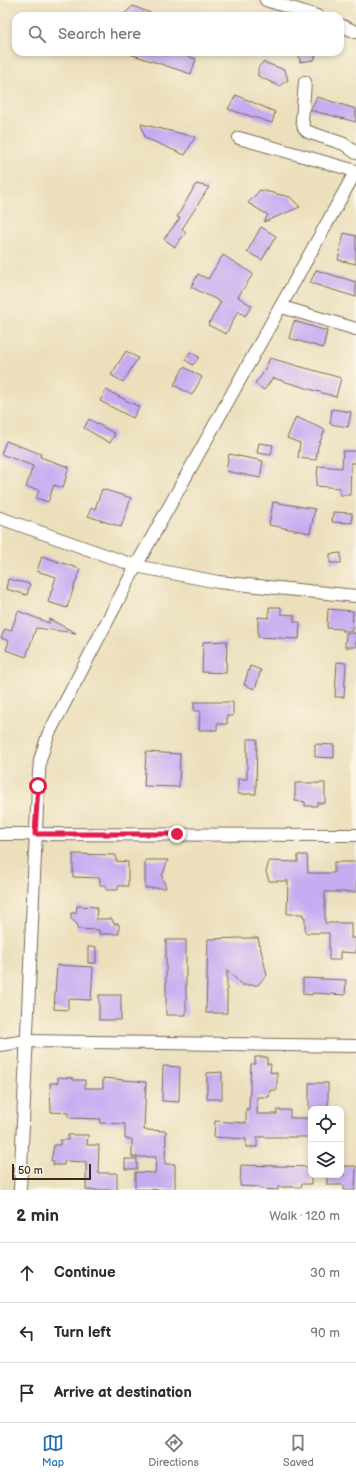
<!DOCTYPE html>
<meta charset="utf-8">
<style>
:root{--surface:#fff;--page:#f7f7f7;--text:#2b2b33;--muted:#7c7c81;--line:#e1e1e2;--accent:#1f6fb2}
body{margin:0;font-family:"Balsamiq Sans",sans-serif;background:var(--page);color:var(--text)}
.controls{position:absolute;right:12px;bottom:12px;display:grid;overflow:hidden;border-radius:8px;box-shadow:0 2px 6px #0003}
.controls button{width:36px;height:36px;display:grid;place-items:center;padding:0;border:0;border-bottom:1px solid var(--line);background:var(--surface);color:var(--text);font:20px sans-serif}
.scale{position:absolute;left:12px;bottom:10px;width:79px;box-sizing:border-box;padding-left:4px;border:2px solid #3b2a1e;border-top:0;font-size:11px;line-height:14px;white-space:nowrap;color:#3b2a1e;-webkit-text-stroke:3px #fcf5e5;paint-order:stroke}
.stop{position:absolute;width:12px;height:12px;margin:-9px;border:3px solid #e11d48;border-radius:50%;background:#fff}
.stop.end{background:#e11d48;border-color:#fff;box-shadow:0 1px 4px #0008}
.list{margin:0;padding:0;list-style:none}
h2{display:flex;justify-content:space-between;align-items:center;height:52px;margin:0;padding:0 16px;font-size:17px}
h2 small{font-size:13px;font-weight:400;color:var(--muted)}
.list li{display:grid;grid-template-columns:26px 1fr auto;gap:12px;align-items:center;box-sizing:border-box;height:60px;padding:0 16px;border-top:1px solid var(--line)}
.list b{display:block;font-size:15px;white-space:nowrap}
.list em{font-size:13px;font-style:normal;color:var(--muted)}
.icon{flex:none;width:22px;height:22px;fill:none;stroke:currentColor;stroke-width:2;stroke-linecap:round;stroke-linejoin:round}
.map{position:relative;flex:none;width:356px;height:1190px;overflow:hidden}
.search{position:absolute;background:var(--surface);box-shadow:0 2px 6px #0003;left:12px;right:12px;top:12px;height:44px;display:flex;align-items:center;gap:10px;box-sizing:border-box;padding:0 14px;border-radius:12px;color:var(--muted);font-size:15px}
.sheet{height:232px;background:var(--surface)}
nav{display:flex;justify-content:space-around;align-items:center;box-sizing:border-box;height:56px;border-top:1px solid var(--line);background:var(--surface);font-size:11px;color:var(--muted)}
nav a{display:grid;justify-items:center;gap:2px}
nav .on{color:var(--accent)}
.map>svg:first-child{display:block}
.building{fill:#c5abf2}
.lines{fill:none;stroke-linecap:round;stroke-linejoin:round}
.street-casing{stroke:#796955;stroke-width:14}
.street{stroke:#fff;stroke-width:12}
.route{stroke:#e11d48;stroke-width:5}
</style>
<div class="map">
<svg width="356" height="1190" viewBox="0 0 356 1190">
<rect width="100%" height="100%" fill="#fcf5e5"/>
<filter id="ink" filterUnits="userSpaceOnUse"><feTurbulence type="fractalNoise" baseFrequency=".025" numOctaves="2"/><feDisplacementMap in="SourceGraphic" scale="8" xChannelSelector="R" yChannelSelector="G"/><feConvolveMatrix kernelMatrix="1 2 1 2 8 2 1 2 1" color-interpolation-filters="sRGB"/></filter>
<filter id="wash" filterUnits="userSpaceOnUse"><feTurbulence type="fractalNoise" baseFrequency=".012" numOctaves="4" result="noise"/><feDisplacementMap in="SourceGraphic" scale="16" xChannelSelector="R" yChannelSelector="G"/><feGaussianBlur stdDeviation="0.9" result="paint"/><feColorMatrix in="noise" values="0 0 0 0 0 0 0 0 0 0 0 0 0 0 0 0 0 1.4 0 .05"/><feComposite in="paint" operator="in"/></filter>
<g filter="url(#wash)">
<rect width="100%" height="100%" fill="#ebdfbc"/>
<g id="blocks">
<g class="building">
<path d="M133,6l24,10h-35z"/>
<path d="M130,52h44l22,7 -5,15 -61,-20z"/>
<path d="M298,52h19l-3,8 -14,2z"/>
<path d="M263,62l22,8 3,10 -9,6 -21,-10v-8z"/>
<path d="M236,95l39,17 -3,11 -44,-14z"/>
<path d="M317,97l39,12v13l-46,-12z"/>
<path d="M141,124l54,13 -10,18 -40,-17z"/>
<path d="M196,184l13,3 -27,42 4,3 -11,15 -11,-8 16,-21 -3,-1z"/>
<path d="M260,190l30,7 10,10 -36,15 4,-7 -20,-12z"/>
<path d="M261,227l15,9 -14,24 -15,-8z"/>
<path d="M344,233l12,3v28l-18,-4z"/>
<path d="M223,255l30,19 -15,23 14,9 -7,10 -7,-5 -12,23 -18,-9 13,-23 -30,-15 7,-13 10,5z"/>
<path d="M316,270l40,12v15l-46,-14z"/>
<path d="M294,321l33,10 -4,17 -34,-10z"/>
<path d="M126,351l12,7 -15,24 -12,-7z"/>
<path d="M190,352l9,5 -6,8 -8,-5z"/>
<path d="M270,358l71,20 -5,19 -63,-19 -9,12 -9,-7 7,-8z"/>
<path d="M184,367l18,10 -10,18 -18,-10z"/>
<path d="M106,390l33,17 -6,11 -33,-17z"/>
<path d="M332,409l19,3 -3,15 -18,-3z"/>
<path d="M296,417l29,13 -7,16 -2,14 -18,-2 2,-15 -13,-5z"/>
<path d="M89,419l26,15 -5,9 -26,-15z"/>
<path d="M6,441l35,13 -1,3 29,10 -6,21 -9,-3 -6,17 -12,-4 3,-8 -13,-3 7,-21 -32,-12z"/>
<path d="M259,443l14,2 -2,10 -14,-2z"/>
<path d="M343,451h13v12h-5l-1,32h-10v-7l-24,-2 2,-20 24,2z"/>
<path d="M229,454l34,7 -3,17 -34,-7z"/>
<path d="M102,489l29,9 -10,29 -33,-11 3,-8 4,1z"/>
<path d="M273,502l42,7 -5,24 -41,-8z"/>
<path d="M333,512l19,1v10l-20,-1z"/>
<path d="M341,553v10h-11v-9z"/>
<path d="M42,556l38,13 -13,39 -19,-6 8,-25 -19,-6z"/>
<path d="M8,579l22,5 -3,11 -21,-6z"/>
<path d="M269,607h12v7l13,1v7h6l-1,17 -41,-2v-20l11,1z"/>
<path d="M328,609l25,2 -1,20h-10v-2l-15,-1z"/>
<path d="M18,611l31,12v-4l27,14 -40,-5 -10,29 -20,-7 3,-9 -8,-3 4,-9 6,2z"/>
<path d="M346,633h10v14h-11z"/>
<path d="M227,641l-1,32 -24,-1 1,-30z"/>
<path d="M337,662l9,1 -2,34h-9z"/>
<path d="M250,666l11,4 -6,19 -11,-4z"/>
<path d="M194,702h39v14h-6v8h-10v6h-18l1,-19h-6z"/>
<path d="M247,739h10l-1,55h-18v-15h9z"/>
<path d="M315,744l19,1v13l-19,-1z"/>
<path d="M146,752l34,2 -1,33 -35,-1z"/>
<path d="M295,783h30v20h-8v3h-12v-4l-10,-1z"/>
<path d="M73,854l43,1v6l12,1v24h-10v4h-12v-5h-6v-7l-27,-1z"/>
<path d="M298,855h9l1,18h26v-11h22v30h-31v31h26v15h5v15l-16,-1v8h-11v-27h-24v-16h-2v-3h-16l1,-33h-19l-3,-9 3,-11 29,1z"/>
<path d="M145,860h23l-6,16 4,12h-21z"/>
<path d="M77,906l20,1 -1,12h16l2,5h5v10h-20v-4l-22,-1v-5l-6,-5v-6h5z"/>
<path d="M242,938h16l9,37 -9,10h-16l-15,-15v43h-21l2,-74z"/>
<rect x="166" y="940" width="20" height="75"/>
<rect x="88" y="947" width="8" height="16"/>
<path d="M57,965l36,2 -2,33 -23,-1v11l-14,-1z"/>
<path d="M303,978l43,2 -1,15 -33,-2v2l-9,-1z"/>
<rect x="99" y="995" width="22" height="25"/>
<path d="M255,1057h12v7h4l-1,8 7,1v17h-7l-1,7h-12v17h20v-4h13v8h21v19h-54v10h-11v-8l-32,-2 1,-16 31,2v-14h3l2,-45h4z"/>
<path d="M163,1066l17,1 -1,35 -17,-1z"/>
<path d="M222,1072v27h-15v-26z"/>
<path d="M58,1077l15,1v2h12v8h18v-10l43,4 -2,48 22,1 -1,33h10v26l-40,-1v-17l20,1 1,-16h-24v-18h-7v-15l-25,-1 1,-4 -31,-1 -2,-2v-3l-17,-1 -1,-29h8z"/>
<rect x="309" y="1083" width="19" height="26"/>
<path d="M68,1135h20l-1,10h12l-1,28h19v17h-31v-28l-22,-1v4h-11l1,-4h-3l3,-16h6v-5h8z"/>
<rect x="125" y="1159" width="12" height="10"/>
<path d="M241,1165l70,2v17h-9l-1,3h-23v3l-18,-1v-2l-20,-1z"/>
<path d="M344,1166h12l-1,24h-11v-5h-17v-10h17z"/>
</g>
</g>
</g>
<g filter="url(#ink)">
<use href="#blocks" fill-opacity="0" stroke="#796955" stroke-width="1"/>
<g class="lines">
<defs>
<g id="street">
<path d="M266,0l51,16"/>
<path d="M340,25l16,7"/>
<path d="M305,82l-3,38 2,8 4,4 36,12 12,9"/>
<path d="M282,307l74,22"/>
<path d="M0,518l136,48 82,16 138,14"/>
<path d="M0,834l356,1"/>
<path d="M0,1045l26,-4 330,5"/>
<path d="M20,1190l18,-404 2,-26 8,-25 88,-169 220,-395 -117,-33"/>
</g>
</defs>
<use href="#street" class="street-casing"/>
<use href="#street" class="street"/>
</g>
</g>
<g class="lines" filter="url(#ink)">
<path class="route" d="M38,786l-3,48h142"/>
</g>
</svg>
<div class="controls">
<button><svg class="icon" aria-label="locate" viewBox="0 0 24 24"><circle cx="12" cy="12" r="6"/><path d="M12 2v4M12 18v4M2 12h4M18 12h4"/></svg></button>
<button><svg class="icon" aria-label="layers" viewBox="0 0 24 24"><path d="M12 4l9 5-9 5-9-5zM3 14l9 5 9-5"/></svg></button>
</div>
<div class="scale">50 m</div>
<div class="stop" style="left:38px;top:786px"></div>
<div class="stop end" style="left:177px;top:834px"></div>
<div class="search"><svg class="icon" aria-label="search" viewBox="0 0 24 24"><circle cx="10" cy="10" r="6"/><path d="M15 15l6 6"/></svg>Search here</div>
</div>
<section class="sheet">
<h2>2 min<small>Walk · 120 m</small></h2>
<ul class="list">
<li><svg class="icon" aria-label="ahead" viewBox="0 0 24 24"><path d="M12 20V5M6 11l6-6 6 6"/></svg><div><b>Continue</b></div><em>30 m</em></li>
<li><svg class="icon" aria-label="left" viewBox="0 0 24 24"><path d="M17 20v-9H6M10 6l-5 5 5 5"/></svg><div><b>Turn left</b></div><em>90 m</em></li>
<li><svg class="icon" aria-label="arrive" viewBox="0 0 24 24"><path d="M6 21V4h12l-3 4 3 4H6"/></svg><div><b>Arrive at destination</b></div></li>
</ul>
</section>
<nav>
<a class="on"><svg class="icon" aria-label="map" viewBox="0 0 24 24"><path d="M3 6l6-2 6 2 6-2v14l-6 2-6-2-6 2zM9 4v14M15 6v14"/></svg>Map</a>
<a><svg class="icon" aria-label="directions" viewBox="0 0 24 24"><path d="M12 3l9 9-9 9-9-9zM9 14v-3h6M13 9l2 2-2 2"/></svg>Directions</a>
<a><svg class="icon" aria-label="saved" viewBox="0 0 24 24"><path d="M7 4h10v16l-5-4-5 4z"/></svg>Saved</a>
</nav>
